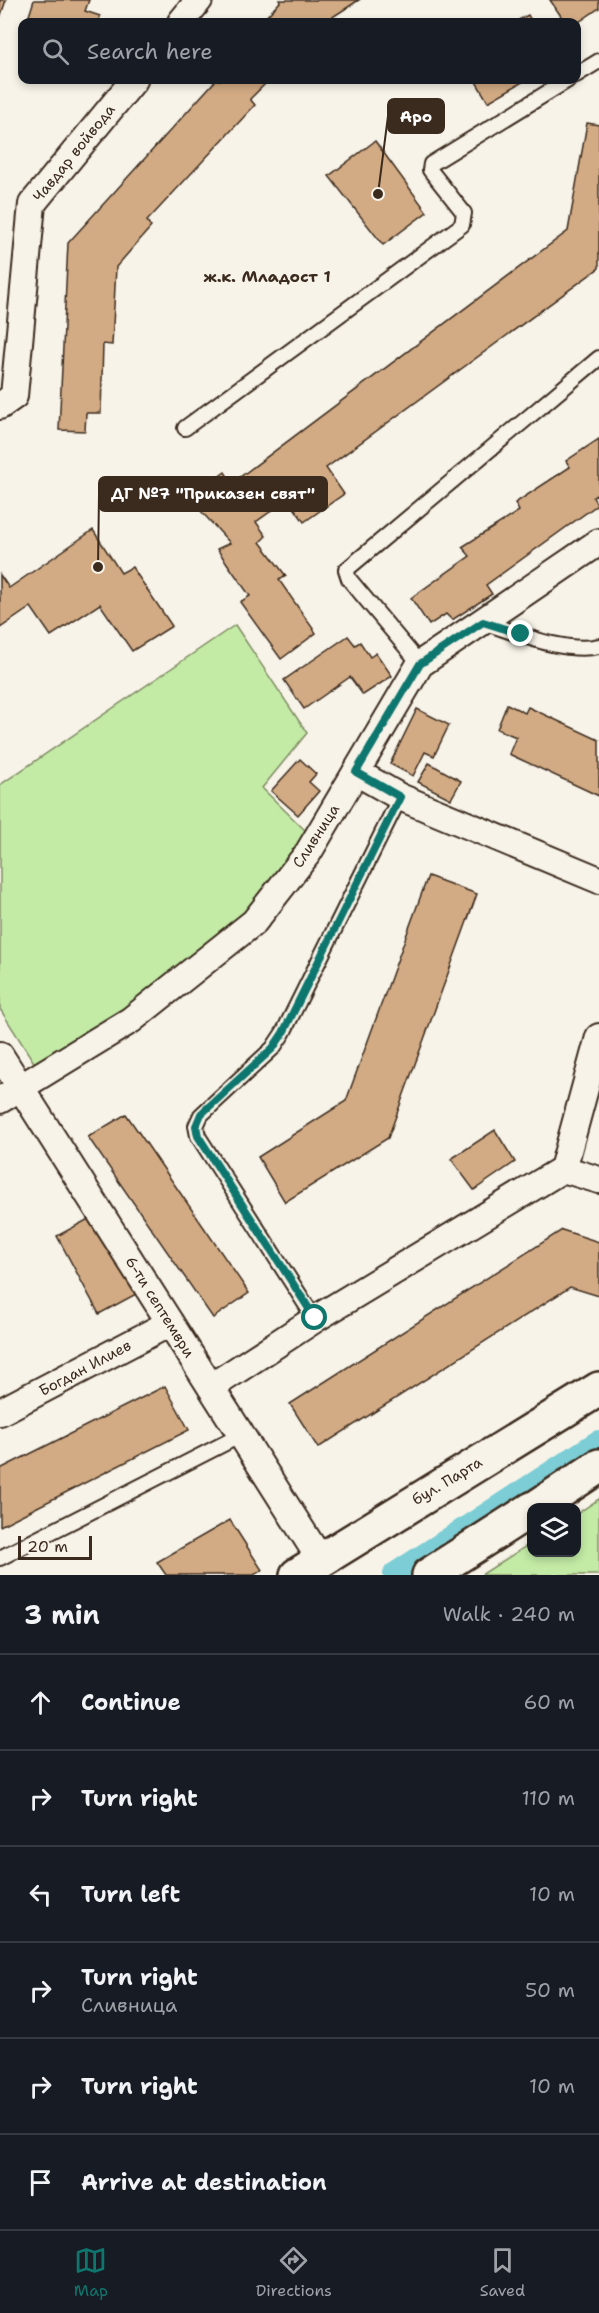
<!DOCTYPE html>
<meta charset="utf-8">
<style>
:root{--surface:#171b24;--page:#20242c;--text:#f1f3f6;--muted:#9ea1a6;--line:#363941;--accent:#0f766e}
body{margin:0;font-family:"Shantell Sans",sans-serif;background:var(--page);color:var(--text)}
.controls{position:absolute;right:18px;bottom:18px;display:grid;overflow:hidden;border-radius:12px;box-shadow:0 3px 9px #0003}
.controls button{width:54px;height:54px;display:grid;place-items:center;padding:0;border:0;border-bottom:2px solid var(--line);background:var(--surface);color:var(--text);font:30px sans-serif}
.scale{position:absolute;left:18px;bottom:15px;width:74px;box-sizing:border-box;padding-left:6px;border:3px solid #3b2a1e;border-top:0;font-size:16px;line-height:21px;white-space:nowrap;color:#3b2a1e;-webkit-text-stroke:4px #f7f3e8;paint-order:stroke}
.stop{position:absolute;width:18px;height:18px;margin:-14px;border:4px solid #0f766e;border-radius:50%;background:#fff}
.stop.end{background:#0f766e;border-color:#fff;box-shadow:0 2px 6px #0008}
.list{margin:0;padding:0;list-style:none}
h2{display:flex;justify-content:space-between;align-items:center;height:78px;margin:0;padding:0 24px;font-size:26px}
h2 small{font-size:20px;font-weight:400;color:var(--muted)}
.list li{display:grid;grid-template-columns:39px 1fr auto;gap:18px;align-items:center;box-sizing:border-box;height:96px;padding:0 24px;border-top:2px solid var(--line)}
.list b{display:block;font-size:22px;white-space:nowrap}
.list p{margin:0;font-size:20px;white-space:nowrap;color:var(--muted)}
.list em{font-size:20px;font-style:normal;color:var(--muted)}
.icon{flex:none;width:33px;height:33px;fill:none;stroke:currentColor;stroke-width:2;stroke-linecap:round;stroke-linejoin:round}
.map{position:relative;flex:none;width:599px;height:1575px;overflow:hidden}
.search{position:absolute;background:var(--surface);box-shadow:0 3px 9px #0003;left:18px;right:18px;top:18px;height:66px;display:flex;align-items:center;gap:15px;box-sizing:border-box;padding:0 21px;border-radius:12px;color:var(--muted);font-size:22px}
.sheet{height:654px;background:var(--surface)}
nav{display:flex;justify-content:space-around;align-items:center;box-sizing:border-box;height:84px;border-top:2px solid var(--line);background:var(--surface);font-size:16px;color:var(--muted)}
nav a{display:grid;justify-items:center;gap:3px}
nav .on{color:var(--accent)}
.map>svg:first-child{display:block}
.green{fill:#c3eba6;stroke:#7f8a62;stroke-width:1.5}
.lines{fill:none;stroke-linecap:round;stroke-linejoin:round}
.canal{stroke:#7ccdd5;stroke-width:26}
.building{fill:#d2ab84;stroke:#3b2a1e;stroke-width:1.5}
.service-casing{stroke:#3b2a1e;stroke-width:18}
.minor-casing{stroke:#3b2a1e;stroke-width:30}
.secondary-casing{stroke:#3b2a1e;stroke-width:38}
.service{stroke:#f7f3e8;stroke-width:14}
.minor{stroke:#f7f3e8;stroke-width:26}
.secondary{stroke:#f7f3e8;stroke-width:33}
.route{stroke:#0f766e;stroke-width:8}
.labels{text-anchor:middle;stroke-width:5;stroke-linejoin:round;paint-order:stroke}
.street-label{font-size:15px;fill:#3b2a1e;stroke:#f7f3e8}
.neighbourhood-label{font-size:16px;font-weight:bold;fill:#3b2a1e;stroke:#f7f3e8}
.leader{fill:none;stroke:#3b2a1e;stroke-width:2}
.callout-dot{fill:#3b2a1e;stroke:#f7f3e8;stroke-width:2}
.callout{fill:#3b2a1e;stroke:#3b2a1e;stroke-width:2}
.callout-label{font-size:16px;text-anchor:middle;font-weight:bold;fill:#fff}
</style>
<div class="map">
<svg width="599" height="1575" viewBox="0 0 599 1575">
<rect width="100%" height="100%" fill="#f7f3e8"/>
<filter id="ink" filterUnits="userSpaceOnUse"><feTurbulence type="fractalNoise" baseFrequency=".0167" numOctaves="2"/><feDisplacementMap in="SourceGraphic" scale="12" xChannelSelector="R" yChannelSelector="G"/><feConvolveMatrix kernelMatrix="1 2 1 2 8 2 1 2 1" color-interpolation-filters="sRGB"/></filter>
<g filter="url(#ink)">
<g class="green">
<path d="M235,625l72,108 -45,55 50,49 -55,80 -217,155 -40,-63v-224z"/>
<path d="M599,1499v76h-118l50,-32 1,9h44l1,-38z"/>
</g>
<g class="lines">
<path class="canal" d="M396,1575l203,-132"/>
</g>
<g class="building">
<path d="M0,0h6l-6,18z"/>
<path d="M34,0h55l-4,11 15,5 -2,6h-71z"/>
<path d="M279,0h80l-34,22h-64l19,-20z"/>
<path d="M550,0h49v8l-23,16 -11,-2z"/>
<path d="M528,15l4,7h-17z"/>
<path d="M216,80h53l-19,19 5,6 -108,116 4,6 -35,40 -4,78 -9,-1 -2,69h-15l-1,18 -26,-1 9,-187z"/>
<path d="M475,80h51l-38,22z"/>
<path d="M587,123l12,2v143l-273,200 18,26 -40,28 -16,-23 -32,23 10,14 -6,6 26,34 -7,4 37,53 -35,26 -41,-57 10,-6 -33,-47 13,-6 -31,-34 13,-8 -9,-13 22,-16 7,11 336,-252z"/>
<path d="M375,141l52,71 -44,33 -54,-69z"/>
<path d="M599,439v54l-6,4 4,8 -111,80 6,9 -40,26 -6,-6 -17,11 -18,-27 59,-42 -8,-9 57,-36 -4,-8 55,-36 -4,-6z"/>
<path d="M93,530l28,43 11,-6 40,59 -40,25 -32,-47 -49,32 -20,-29 -31,21v-53l9,13z"/>
<path d="M348,636l7,9 5,-3 10,15 6,-4 16,23 -29,19 -13,-18 -46,32 -20,-29z"/>
<path d="M507,704l18,9 3,-6 71,33v56l-90,-42 7,-17 -19,-8z"/>
<path d="M417,709l32,16 -15,31 -9,-4 -12,24 -23,-12z"/>
<path d="M300,759l16,15 -7,8 10,9 -21,24 -27,-24z"/>
<path d="M429,763l32,18 -10,18 -33,-17z"/>
<path d="M428,876l49,18 -89,244 -103,64 -27,-45 88,-56z"/>
<path d="M126,1114l123,179 -36,25 -125,-181z"/>
<path d="M495,1130l20,32 -41,28 -23,-31z"/>
<path d="M96,1215l42,78 -39,21 -42,-78z"/>
<path d="M562,1230l37,12v54l-29,-9 -252,161 -28,-44z"/>
<path d="M165,1386l24,44 -189,96v-57z"/>
<path d="M230,1520l32,50 -8,5h-88l-9,-13z"/>
</g>
<g class="lines">
<defs>
<g id="service">
<path d="M576,75l23,-14"/>
<path d="M185,428l277,-203 2,-12 -34,-43 1,-6 137,-84"/>
<path d="M483,622c34,11 81,32 116,24"/>
<path d="M420,664l-71,-85 -3,-9 253,-212"/>
<path d="M315,1319l-117,-183 -2,-10 5,-11 72,-67 10,-15 117,-236"/>
<path d="M0,1558l241,-123"/>
</g>
<g id="minor">
<path d="M181,22l18,-22"/>
<path d="M0,406l14,-10 18,-192 102,-124"/>
<path d="M356,772l44,25 199,83"/>
<path d="M0,1055l320,504"/>
<path d="M0,1100l131,-80 123,-98 54,-69 112,-189 179,-122"/>
<path d="M563,1169l36,-132"/>
<path d="M211,1387l104,-68 248,-150 36,11"/>
<path d="M0,1412l170,-89"/>
</g>
<g id="secondary">
<path d="M535,1508l64,-42"/>
<path d="M297,1575l302,-186"/>
<path d="M429,1575l103,-66"/>
</g>
</defs>
<use href="#service" class="service-casing"/>
<use href="#minor" class="minor-casing"/>
<use href="#secondary" class="secondary-casing"/>
<use href="#service" class="service"/>
<use href="#minor" class="minor"/>
<use href="#secondary" class="secondary"/>
</g>
</g>
<g class="lines" filter="url(#ink)">
<path class="route" d="M315,1318l-117,-182 -2,-10 5,-12 72,-66 10,-15 117,-236 -44,-25 64,-108 63,-42 38,12"/>
</g>
<g class="labels">
<g class="street-label">
<text transform="translate(74 153) rotate(-51)" y="5">Чавдар войвода</text>
<text transform="translate(316 836) rotate(-57)" y="5">Сливница</text>
<text transform="translate(160 1307) rotate(58)" y="5">6-ти септември</text>
<text transform="translate(85 1368) rotate(-28)" y="5">Богдан Илиев</text>
<text transform="translate(447 1481) rotate(-31)" y="5">бул. Парта</text>
</g>
<g class="neighbourhood-label">
<text x="267" y="282">ж.к. Младост 1</text>
</g>
</g>
<path class="leader" d="M378 194L388 116M98 567L99 494"/>
<g class="callout-dot">
<circle cx="378" cy="194" r="6"/>
<circle cx="98" cy="567" r="6"/>
</g>
<g class="callout">
<rect x="388" y="99" width="56" height="34" rx="6"/>
<rect x="99" y="477" width="228" height="34" rx="6"/>
</g>
<g class="callout-label">
<text x="416" y="122">Аро</text>
<text x="213" y="499">ДГ №7 "Приказен свят"</text>
</g>
</svg>
<div class="controls">
<button><svg class="icon" aria-label="layers" viewBox="0 0 24 24"><path d="M12 4l9 5-9 5-9-5zM3 14l9 5 9-5"/></svg></button>
</div>
<div class="scale">20 m</div>
<div class="stop" style="left:315px;top:1318px"></div>
<div class="stop end" style="left:521px;top:634px"></div>
<div class="search"><svg class="icon" aria-label="search" viewBox="0 0 24 24"><circle cx="10" cy="10" r="6"/><path d="M15 15l6 6"/></svg>Search here</div>
</div>
<section class="sheet">
<h2>3 min<small>Walk · 240 m</small></h2>
<ul class="list">
<li><svg class="icon" aria-label="ahead" viewBox="0 0 24 24"><path d="M12 20V5M6 11l6-6 6 6"/></svg><div><b>Continue</b></div><em>60 m</em></li>
<li><svg class="icon" aria-label="right" viewBox="0 0 24 24"><path d="M7 20v-9h11M14 6l5 5-5 5"/></svg><div><b>Turn right</b></div><em>110 m</em></li>
<li><svg class="icon" aria-label="left" viewBox="0 0 24 24"><path d="M17 20v-9H6M10 6l-5 5 5 5"/></svg><div><b>Turn left</b></div><em>10 m</em></li>
<li><svg class="icon" aria-label="right" viewBox="0 0 24 24"><path d="M7 20v-9h11M14 6l5 5-5 5"/></svg><div><b>Turn right</b><p>Сливница</p></div><em>50 m</em></li>
<li><svg class="icon" aria-label="right" viewBox="0 0 24 24"><path d="M7 20v-9h11M14 6l5 5-5 5"/></svg><div><b>Turn right</b></div><em>10 m</em></li>
<li><svg class="icon" aria-label="arrive" viewBox="0 0 24 24"><path d="M6 21V4h12l-3 4 3 4H6"/></svg><div><b>Arrive at destination</b></div></li>
</ul>
</section>
<nav>
<a class="on"><svg class="icon" aria-label="map" viewBox="0 0 24 24"><path d="M3 6l6-2 6 2 6-2v14l-6 2-6-2-6 2zM9 4v14M15 6v14"/></svg>Map</a>
<a><svg class="icon" aria-label="directions" viewBox="0 0 24 24"><path d="M12 3l9 9-9 9-9-9zM9 14v-3h6M13 9l2 2-2 2"/></svg>Directions</a>
<a><svg class="icon" aria-label="saved" viewBox="0 0 24 24"><path d="M7 4h10v16l-5-4-5 4z"/></svg>Saved</a>
</nav>
